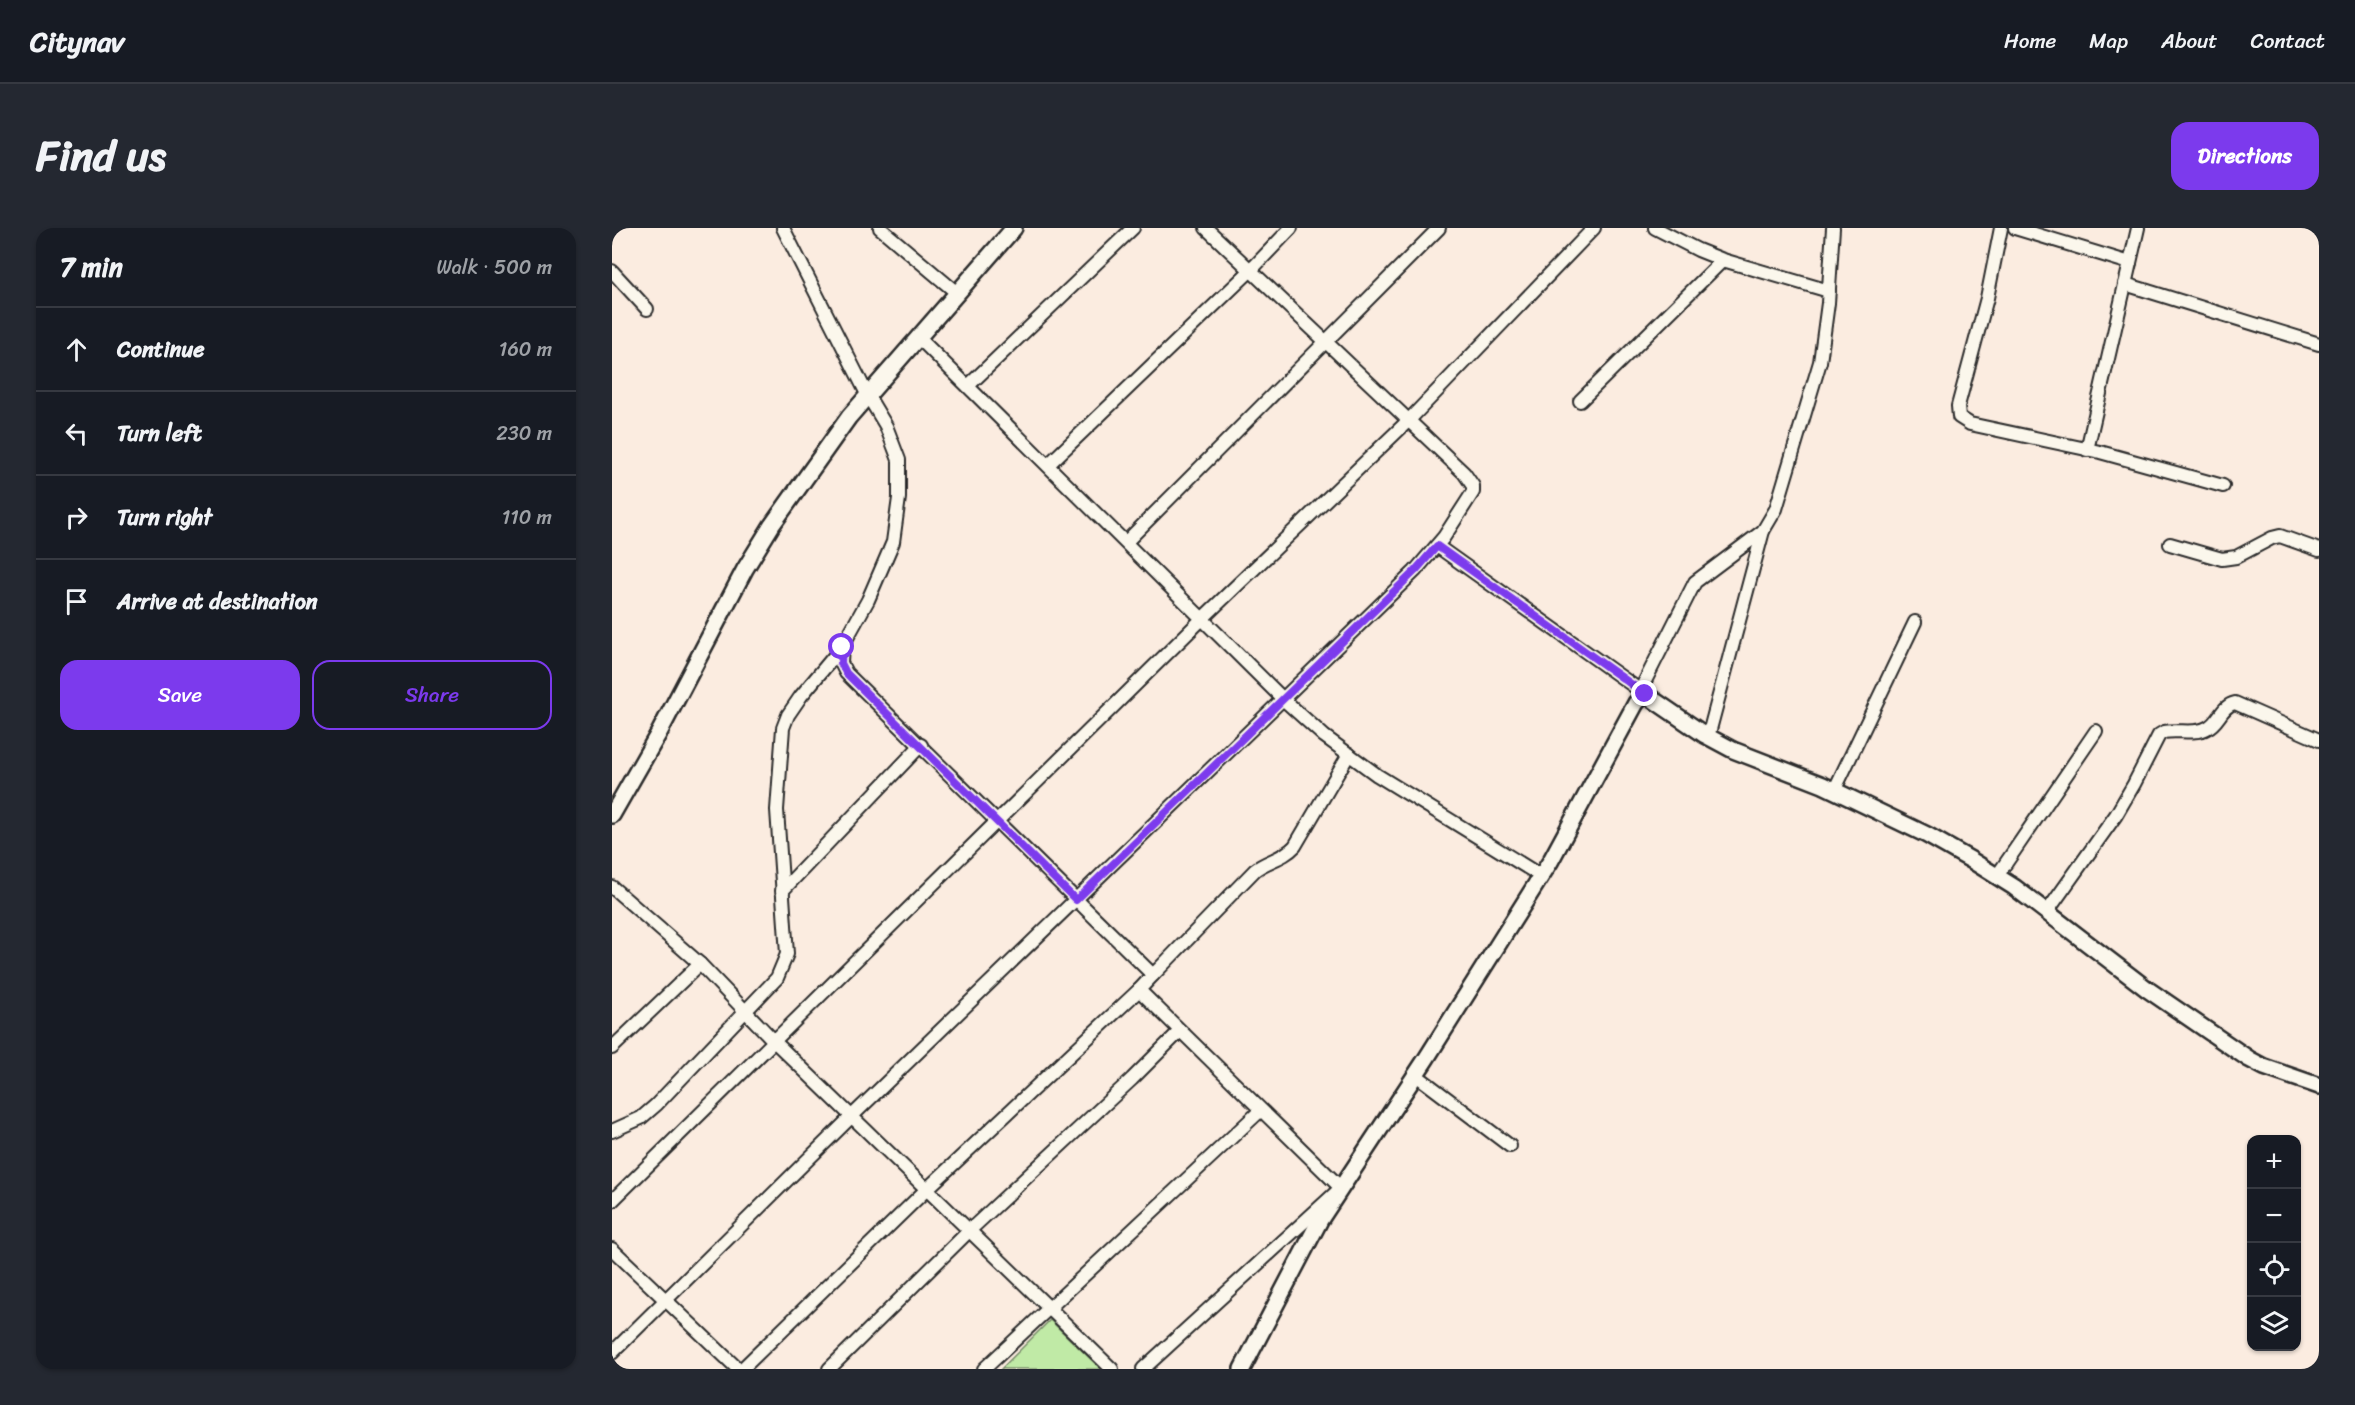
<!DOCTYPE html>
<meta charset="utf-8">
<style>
:root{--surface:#171b24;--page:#242831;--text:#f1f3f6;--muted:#9ea1a6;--line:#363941;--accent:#7c3aed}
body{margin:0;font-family:Sriracha,sans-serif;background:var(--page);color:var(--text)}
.controls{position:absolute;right:18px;bottom:18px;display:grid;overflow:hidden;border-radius:12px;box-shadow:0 2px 4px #0004}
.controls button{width:54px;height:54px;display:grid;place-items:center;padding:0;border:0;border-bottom:2px solid var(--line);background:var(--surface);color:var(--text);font:30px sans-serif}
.stop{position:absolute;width:18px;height:18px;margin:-14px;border:4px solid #7c3aed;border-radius:50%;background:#fff}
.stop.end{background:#7c3aed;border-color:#fff;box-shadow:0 2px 6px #0008}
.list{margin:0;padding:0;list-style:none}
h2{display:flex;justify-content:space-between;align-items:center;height:78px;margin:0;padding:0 24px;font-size:26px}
h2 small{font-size:20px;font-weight:400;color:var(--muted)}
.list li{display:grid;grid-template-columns:39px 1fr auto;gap:18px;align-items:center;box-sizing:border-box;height:84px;padding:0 24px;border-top:2px solid var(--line)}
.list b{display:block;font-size:22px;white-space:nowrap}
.list em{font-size:20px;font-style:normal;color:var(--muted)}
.actions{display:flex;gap:12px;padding:18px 24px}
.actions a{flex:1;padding:14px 0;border:2px solid var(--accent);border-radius:18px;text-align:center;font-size:21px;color:var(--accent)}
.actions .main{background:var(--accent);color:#fff}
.icon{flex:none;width:33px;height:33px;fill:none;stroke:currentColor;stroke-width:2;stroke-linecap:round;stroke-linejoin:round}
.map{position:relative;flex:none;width:1707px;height:1141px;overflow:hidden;border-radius:18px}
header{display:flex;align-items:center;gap:36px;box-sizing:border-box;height:84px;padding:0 30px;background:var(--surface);border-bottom:2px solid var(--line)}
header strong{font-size:28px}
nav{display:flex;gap:33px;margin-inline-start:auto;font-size:21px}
.intro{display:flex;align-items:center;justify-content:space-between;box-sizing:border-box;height:144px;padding:0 36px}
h1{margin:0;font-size:42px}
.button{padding:15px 27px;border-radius:18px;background:var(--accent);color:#fff;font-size:21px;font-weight:700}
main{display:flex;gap:36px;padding:0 36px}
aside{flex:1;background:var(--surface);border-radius:18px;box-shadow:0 2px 4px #0004}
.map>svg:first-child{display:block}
.green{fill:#c0eaa6;stroke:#768a68;stroke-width:1.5}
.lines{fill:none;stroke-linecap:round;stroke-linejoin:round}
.minor-casing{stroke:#2b2b2b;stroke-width:16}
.tertiary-casing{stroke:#2b2b2b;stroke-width:20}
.minor{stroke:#fbf7ec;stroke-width:12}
.tertiary{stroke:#fbf7ec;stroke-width:15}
.route{stroke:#7c3aed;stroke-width:8}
</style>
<header>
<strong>Citynav</strong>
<nav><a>Home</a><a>Map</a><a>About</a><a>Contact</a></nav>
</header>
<div class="intro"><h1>Find us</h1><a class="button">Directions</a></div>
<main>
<aside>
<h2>7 min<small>Walk · 500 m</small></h2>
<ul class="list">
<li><svg class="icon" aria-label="ahead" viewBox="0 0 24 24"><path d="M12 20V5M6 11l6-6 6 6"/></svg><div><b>Continue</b></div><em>160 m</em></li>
<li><svg class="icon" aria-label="left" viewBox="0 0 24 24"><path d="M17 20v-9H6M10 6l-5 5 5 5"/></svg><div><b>Turn left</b></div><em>230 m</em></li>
<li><svg class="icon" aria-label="right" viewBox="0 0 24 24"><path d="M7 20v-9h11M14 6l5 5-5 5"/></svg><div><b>Turn right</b></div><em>110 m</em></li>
<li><svg class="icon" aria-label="arrive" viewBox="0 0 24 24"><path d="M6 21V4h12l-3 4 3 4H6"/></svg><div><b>Arrive at destination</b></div></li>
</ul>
<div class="actions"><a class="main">Save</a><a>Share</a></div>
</aside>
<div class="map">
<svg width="1707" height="1141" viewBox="0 0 1707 1141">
<rect width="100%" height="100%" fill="#fbece0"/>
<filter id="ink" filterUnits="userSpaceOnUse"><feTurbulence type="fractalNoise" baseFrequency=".0167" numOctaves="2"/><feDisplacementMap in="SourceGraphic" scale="12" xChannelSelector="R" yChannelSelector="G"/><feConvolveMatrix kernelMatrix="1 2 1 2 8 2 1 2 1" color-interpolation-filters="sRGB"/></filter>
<g filter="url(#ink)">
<path class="green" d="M438,1092l51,49h-100z"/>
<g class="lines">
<defs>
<g id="minor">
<path d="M171,0l85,168 18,30 13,34v38l-6,44 -25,58 -26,47 -1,16 5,10 307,302 -14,15 202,198 -198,181"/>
<path d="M268,0l77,65"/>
<path d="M1043,0l43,22 25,10 106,31"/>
<path d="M1389,0l-14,70 -29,108 1,11 11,7 130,28 123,34"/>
<path d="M1403,0l115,35"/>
<path d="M0,43l35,38"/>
<path d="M1513,56l194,60"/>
<path d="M306,109l365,362 41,37 53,39 164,101"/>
<path d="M356,158l165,-158"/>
<path d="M968,173l143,-141"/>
<path d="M1475,222l51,-222"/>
<path d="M436,237l203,-195 40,-42"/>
<path d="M514,314l313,-314"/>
<path d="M1558,316l52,15 14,-2 36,-19 8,-2 39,14"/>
<path d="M825,318l208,148"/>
<path d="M1028,463l55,-109 68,-51 13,-22 44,-147 8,-59 5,-75"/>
<path d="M1096,509l55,-206"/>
<path d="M1222,563l81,-169"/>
<path d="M1385,648l99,-145"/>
<path d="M0,659l88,77 75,78 337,327"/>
<path d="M170,663l139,-146"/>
<path d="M1435,684l69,-97 18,-31 25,-49 5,-3c14,-3 31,3 43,-4 12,-5 14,-22 28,-25l84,37"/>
<path d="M541,747l102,-105c13,-10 28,-11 40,-24l54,-92"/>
<path d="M0,820l88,-84"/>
<path d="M804,847l94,71"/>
<path d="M0,903l29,-13 15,-13 121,-127 10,-24 -10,-144 6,-82 5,-13 13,-19 41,-49"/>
<path d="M0,973l591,-583 206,-198 185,-192"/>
<path d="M0,1021l126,120"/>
<path d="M0,1125l240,-237 563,-545 29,-34 29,-45v-6l-9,-13 -258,-245"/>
<path d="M130,1141l186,-181 211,-198"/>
<path d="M217,1141l141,-139 162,-151 48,-48"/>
<path d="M372,1141l277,-259"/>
</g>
<g id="tertiary">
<path d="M0,587l48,-84 85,-162 27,-44 77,-108 165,-189"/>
<path d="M630,1141l78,-149 106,-161 124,-197 86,-159 9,-9 60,41 28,15 90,35 104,50 44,25 43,27 133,102 102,70 15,8 55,19"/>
</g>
</defs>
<use href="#minor" class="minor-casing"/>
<use href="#tertiary" class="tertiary-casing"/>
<use href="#minor" class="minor"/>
<use href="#tertiary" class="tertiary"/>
</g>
</g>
<g class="lines" filter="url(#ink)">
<path class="route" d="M230,419l-1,16 5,10 230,227 339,-329 22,-25 208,148"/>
</g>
</svg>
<div class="controls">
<button>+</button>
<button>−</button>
<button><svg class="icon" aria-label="locate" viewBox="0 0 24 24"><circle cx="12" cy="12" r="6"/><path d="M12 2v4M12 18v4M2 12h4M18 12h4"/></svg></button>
<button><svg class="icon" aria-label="layers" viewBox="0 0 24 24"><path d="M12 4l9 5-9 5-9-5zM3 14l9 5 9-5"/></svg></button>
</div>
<div class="stop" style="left:230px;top:419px"></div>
<div class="stop end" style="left:1033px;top:466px"></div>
</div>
</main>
